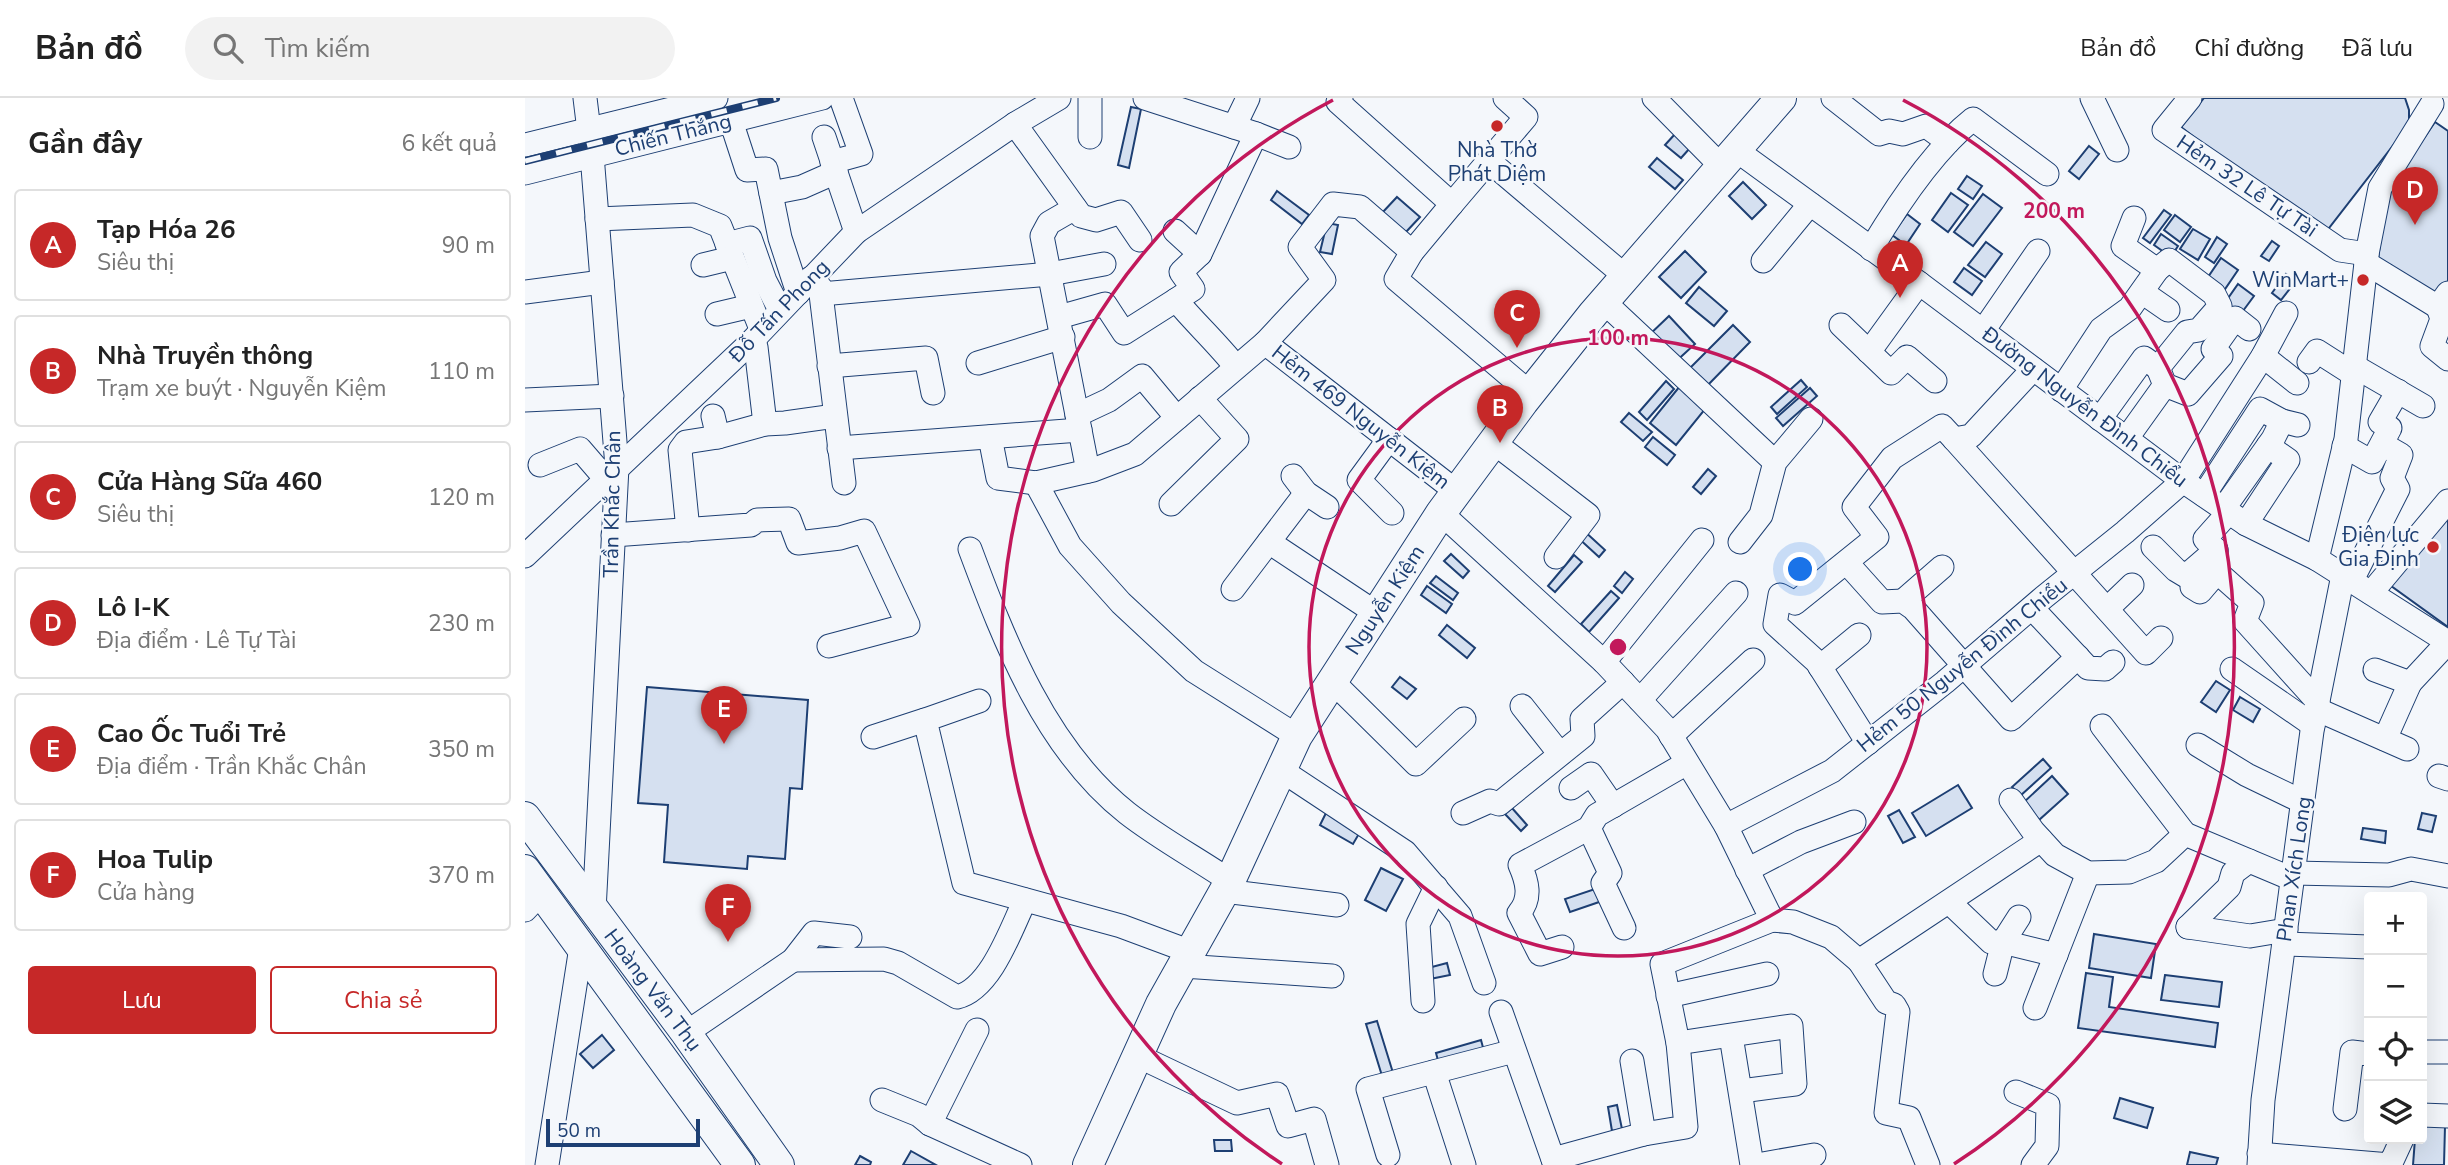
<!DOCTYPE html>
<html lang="vi">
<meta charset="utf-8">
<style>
:root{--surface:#fff;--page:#f2f2f2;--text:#222;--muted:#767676;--line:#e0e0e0;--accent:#c62828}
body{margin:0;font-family:"Nunito Sans",sans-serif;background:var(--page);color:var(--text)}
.controls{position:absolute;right:21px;bottom:21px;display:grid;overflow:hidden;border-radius:7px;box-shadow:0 7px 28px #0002}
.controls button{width:63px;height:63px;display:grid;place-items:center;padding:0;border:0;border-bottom:2px solid var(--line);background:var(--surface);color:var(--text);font:35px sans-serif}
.scale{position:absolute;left:21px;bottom:18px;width:154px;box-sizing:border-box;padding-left:7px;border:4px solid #1d3f73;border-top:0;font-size:19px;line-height:24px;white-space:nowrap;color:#1d3f73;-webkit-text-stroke:5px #f4f7fb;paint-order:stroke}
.you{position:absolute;left:1276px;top:472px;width:24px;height:24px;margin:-18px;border:5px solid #fff;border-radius:50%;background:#1a73e8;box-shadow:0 0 0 10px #1a73e833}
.badge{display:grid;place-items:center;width:46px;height:46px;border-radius:50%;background:var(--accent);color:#fff;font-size:23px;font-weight:700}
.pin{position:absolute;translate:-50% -58px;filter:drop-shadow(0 2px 4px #0008)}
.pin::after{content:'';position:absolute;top:37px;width:24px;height:21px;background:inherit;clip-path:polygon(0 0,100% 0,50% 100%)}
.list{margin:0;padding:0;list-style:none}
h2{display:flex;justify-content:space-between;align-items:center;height:91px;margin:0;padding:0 28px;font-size:30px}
h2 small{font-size:23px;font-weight:400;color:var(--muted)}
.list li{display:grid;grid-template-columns:46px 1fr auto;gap:21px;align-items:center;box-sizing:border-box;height:112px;margin:0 14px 14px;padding:0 14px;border:2px solid var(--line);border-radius:7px}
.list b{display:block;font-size:26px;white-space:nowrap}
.list p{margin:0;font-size:23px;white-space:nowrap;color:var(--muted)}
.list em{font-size:23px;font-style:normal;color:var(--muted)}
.actions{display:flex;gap:14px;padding:21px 28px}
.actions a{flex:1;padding:16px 0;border:2px solid var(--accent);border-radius:7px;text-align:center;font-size:24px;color:var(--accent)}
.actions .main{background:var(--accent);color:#fff}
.icon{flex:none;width:38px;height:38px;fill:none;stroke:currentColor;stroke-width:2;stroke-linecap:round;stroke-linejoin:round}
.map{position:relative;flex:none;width:1923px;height:1067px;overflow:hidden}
header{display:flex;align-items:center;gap:42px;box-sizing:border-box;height:98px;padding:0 35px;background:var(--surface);border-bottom:2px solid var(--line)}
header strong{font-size:33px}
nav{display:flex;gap:38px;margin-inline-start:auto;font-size:24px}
.search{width:490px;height:63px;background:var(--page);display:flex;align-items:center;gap:18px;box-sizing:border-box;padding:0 24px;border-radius:38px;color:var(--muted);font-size:26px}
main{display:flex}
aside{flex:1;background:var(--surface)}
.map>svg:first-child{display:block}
.building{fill:#d5e0f0;stroke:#1d3f73;stroke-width:2}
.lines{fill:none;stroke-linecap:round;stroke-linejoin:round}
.minor-casing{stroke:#1d3f73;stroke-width:25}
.major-casing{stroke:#1d3f73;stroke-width:32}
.minor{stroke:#f4f7fb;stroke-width:23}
.major{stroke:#f4f7fb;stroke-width:30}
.rail-casing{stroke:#1d3f73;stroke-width:8}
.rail{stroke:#f4f7fb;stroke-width:5;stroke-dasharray:16;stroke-linecap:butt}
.ring{fill:none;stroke:#c2185b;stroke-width:3.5}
.poi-dot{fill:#c62828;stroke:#f4f7fb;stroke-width:2.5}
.labels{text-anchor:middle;stroke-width:5;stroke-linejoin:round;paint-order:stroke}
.street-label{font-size:21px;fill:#1d3f73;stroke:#f4f7fb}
.poi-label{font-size:21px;fill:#1d3f73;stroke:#f4f7fb;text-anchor:end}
.centre{fill:#c2185b;stroke:#f4f7fb;stroke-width:3.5}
.ring-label{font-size:21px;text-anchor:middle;font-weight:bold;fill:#c2185b;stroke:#f4f7fb;stroke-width:5;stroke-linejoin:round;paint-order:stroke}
</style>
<header>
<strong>Bản đồ</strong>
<div class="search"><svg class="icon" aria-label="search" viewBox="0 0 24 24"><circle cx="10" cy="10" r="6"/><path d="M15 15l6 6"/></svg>Tìm kiếm</div>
<nav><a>Bản đồ</a><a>Chỉ đường</a><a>Đã lưu</a></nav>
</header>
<main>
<aside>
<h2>Gần đây<small>6 kết quả</small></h2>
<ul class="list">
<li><span class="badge">A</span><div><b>Tạp Hóa 26</b><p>Siêu thị</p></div><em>90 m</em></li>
<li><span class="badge">B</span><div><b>Nhà Truyền thông</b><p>Trạm xe buýt · Nguyễn Kiệm</p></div><em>110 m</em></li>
<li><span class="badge">C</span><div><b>Cửa Hàng Sữa 460</b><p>Siêu thị</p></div><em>120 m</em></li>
<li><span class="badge">D</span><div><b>Lô I-K</b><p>Địa điểm · Lê Tự Tài</p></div><em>230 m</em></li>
<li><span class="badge">E</span><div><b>Cao Ốc Tuổi Trẻ</b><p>Địa điểm · Trần Khắc Chân</p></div><em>350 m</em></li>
<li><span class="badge">F</span><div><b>Hoa Tulip</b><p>Cửa hàng</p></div><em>370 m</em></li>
</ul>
<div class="actions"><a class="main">Lưu</a><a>Chia sẻ</a></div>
</aside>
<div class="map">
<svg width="1923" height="1067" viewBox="0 0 1923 1067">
<rect width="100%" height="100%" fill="#f4f7fb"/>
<g class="building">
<path d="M1679,0h201l4,12v10l-4,10 -83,107 -141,-110z"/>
<path d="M606,9l10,2 -12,59 -11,-3z"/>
<path d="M1910,24l13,9v150l-13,19 -57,-42 10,-67z"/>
<path d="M1150,36l15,14 -9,10 -16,-13z"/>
<path d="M1564,48l10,8 -20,25 -10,-8z"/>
<path d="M1132,60l26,22 -8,9 -26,-22z"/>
<path d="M1442,78l15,10 -9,13 -15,-10z"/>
<path d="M1218,84l23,23 -14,14 -23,-23z"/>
<path d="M752,93l32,24 -7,9 -31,-24z"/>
<path d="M1426,95l17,12 -20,27 -16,-12z"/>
<path d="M1458,96l19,14 -29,38 -19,-14z"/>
<path d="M872,99l23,20 -15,16 -23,-20z"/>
<path d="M1639,112l7,5 -21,28 -7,-5z"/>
<path d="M1382,116l13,10 -14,21 -14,-10z"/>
<path d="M1650,117l16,12 -11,15 -16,-12z"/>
<path d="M802,125l11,2 -6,29 -12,-2z"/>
<path d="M1668,131l17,10 -12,21 -18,-11z"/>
<path d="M1636,136l17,12 -7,11 -17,-12z"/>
<path d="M1692,139l10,7 -13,19 -9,-6z"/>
<path d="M1747,143l7,5 -10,15 -8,-5z"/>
<path d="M1461,144l16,12 -17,23 -17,-12z"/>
<path d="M1160,153l21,21 -25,26 -22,-21z"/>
<path d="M1696,160l17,12 -17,25 -17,-12z"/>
<path d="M1439,170l18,13 -10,14 -18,-13z"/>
<path d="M1761,176l10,7 -15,19 -9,-7z"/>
<path d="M1713,186l16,12 -14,19 -16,-11z"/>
<path d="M1174,189l28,24 -13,15 -28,-23z"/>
<path d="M1144,218l26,28 -22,20 -26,-27z"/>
<path d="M1208,227l17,17 -46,47 -17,-18z"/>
<path d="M1276,282l6,7 -30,27 -6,-7z"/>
<path d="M1141,283l8,8 -27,31 -8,-8z"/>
<path d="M1155,288l26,22 -30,37 -26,-22z"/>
<path d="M1285,290l7,8 -34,30 -7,-8z"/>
<path d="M1104,315l23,19 -9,9 -22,-19z"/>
<path d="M1128,339l22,18 -8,10 -22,-18z"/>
<path d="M1183,371l8,7 -15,18 -8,-7z"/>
<path d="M1923,412v117l-61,-44z"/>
<path d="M1057,431l23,21 -6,7 -23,-21z"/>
<path d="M926,456l18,17 -6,7 -19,-17z"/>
<path d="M1049,457l8,7 -27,30 -7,-6z"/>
<path d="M1100,474l8,7 -11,14 -8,-7z"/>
<path d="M911,478l22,17 -5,7 -23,-17z"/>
<path d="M902,488l25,18 -6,9 -25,-18z"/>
<path d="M1086,493l8,7 -30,34 -8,-8z"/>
<path d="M922,527l28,23 -8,10 -28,-23z"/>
<path d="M875,579l16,12 -9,10 -15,-12z"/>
<path d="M1691,583l14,9 -14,22 -15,-10z"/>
<path d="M122,589l161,13 -6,89 -12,-1 -5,71 -37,-3 -1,13 -83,-7 4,-57 -30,-2z"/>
<path d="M1715,599l20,12 -7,13 -20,-12z"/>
<path d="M1518,661l8,9 -31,28 -8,-9z"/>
<path d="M1527,678l16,18 -29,26 -16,-17z"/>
<path d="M1433,687l14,23 -46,28 -14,-23z"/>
<path d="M987,710l15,17 -6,6 -16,-17z"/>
<path d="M1374,712l16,27 -12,6 -15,-27z"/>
<path d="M801,715l34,19 -7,12 -33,-19z"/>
<path d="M1897,715l14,3 -4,16 -14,-3z"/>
<path d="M1838,730l23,3 -1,12 -24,-4z"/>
<path d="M856,770l22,11 -17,32 -21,-11z"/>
<path d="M1073,790l4,13 -32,11 -5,-13z"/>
<path d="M1569,836l62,10 -5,34 -62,-10z"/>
<path d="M922,865l3,12 -20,4 -2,-11z"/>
<path d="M1561,875l27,4 -4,30 109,16 -3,24 -137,-19z"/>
<path d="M1640,877l57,7 -3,25 -58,-7z"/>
<path d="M852,923l17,55 -11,3 -17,-55z"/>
<path d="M77,937l12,15 -21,18 -13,-14z"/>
<path d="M956,942l4,15 -45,13 -4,-15z"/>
<path d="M1595,1000l33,10 -6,20 -33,-10z"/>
<path d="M1092,1007l5,24 -10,2 -4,-24z"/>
<path d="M1897,1027l23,1 -1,39h-31l2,-26h7z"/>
<path d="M689,1042h17l1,11h-17z"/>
<path d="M386,1053l25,14h-33z"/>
<path d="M1665,1054l28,6 -2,7h-29z"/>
<path d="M335,1058l11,6 -1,3h-15z"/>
</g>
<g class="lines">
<defs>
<g id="minor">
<path d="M60,0l7,57 25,312 -23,444"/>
<path d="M565,0v39"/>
<path d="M620,0l111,36 33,13"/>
<path d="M816,0l-3,4 114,102 74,-87 -21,-19"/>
<path d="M1129,0l68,69"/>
<path d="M1308,0l46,36 10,-3 14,3 23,-8 22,16"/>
<path d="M1567,0l25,52"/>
<path d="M1665,0l-26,32 176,120 27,4"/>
<path d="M206,23l16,49 19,-1 14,69 18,55"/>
<path d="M490,26l66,92 15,4 25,-8 19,28"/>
<path d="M709,29l14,-29"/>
<path d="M299,39l32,95"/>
<path d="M0,47l191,-47"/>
<path d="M1211,52l183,133 264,198 63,43 71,35 131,83"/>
<path d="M964,63l136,115"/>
<path d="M307,64l29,-8 -20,-56"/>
<path d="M0,75l297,-75"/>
<path d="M246,95l31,-6 34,-15"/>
<path d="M550,110l-26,15 -7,13 46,235"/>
<path d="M1609,120l-11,28 34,24"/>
<path d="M72,121l96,-4 27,11 41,103"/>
<path d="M650,133l25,23"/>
<path d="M202,146l23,-6 15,43 15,29"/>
<path d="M1346,151c25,-42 64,-100 102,-130l74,55"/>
<path d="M887,154l40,-48"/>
<path d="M1238,163l47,-57"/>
<path d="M1841,165l72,44 10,-14"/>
<path d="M178,167l29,-7"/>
<path d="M286,180l9,9 1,7 229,-20 54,-10"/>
<path d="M0,194l77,-10"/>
<path d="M1617,194l26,18"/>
<path d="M296,196l23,189"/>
<path d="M1078,203l172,161"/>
<path d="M1913,209l4,12 -10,27 16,13"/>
<path d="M192,216l34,-8"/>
<path d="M534,219l46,-13 19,29 52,-33"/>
<path d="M1316,227l50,48 16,-16 28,24"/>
<path d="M1458,233l55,-80"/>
<path d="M226,244l5,5 9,77 20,-1 50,-7"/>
<path d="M740,245l192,149"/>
<path d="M1344,254l50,-69"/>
<path d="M1738,258l34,27"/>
<path d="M1784,264l8,-11 36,23"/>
<path d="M453,265l85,-26"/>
<path d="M304,268l97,-8 7,35"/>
<path d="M1829,268l69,40"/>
<path d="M711,269c-19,-24 -40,-43 -60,-67l17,-11 -12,-17 19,-18 56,-120"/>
<path d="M1633,270l7,17 23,9 33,-38 -8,-7 22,-31 14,11"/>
<path d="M1536,292l40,-61 29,-21 27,-38 12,-10 45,34 6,12 -21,24 -12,2 -29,36"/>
<path d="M0,302l87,-4"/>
<path d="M552,317l32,-15 33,-24 35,42"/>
<path d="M1575,321l44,-61 14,10"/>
<path d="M193,339l47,-13"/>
<path d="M465,339l8,41 38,5 57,-13 42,-16 130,-111 59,-63 -24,-33 33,-43 27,3 52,45 -16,27 134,114"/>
<path d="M1602,340l38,-53"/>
<path d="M864,341l-30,41 33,33"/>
<path d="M1429,341l192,214 15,-15"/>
<path d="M968,344l95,73 -32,42"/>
<path d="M1819,348l28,16 18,-34 -10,-6 18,-31"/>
<path d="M314,350l241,-18"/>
<path d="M15,367l40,-16 25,29"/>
<path d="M768,378l13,17 21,14"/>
<path d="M511,385l34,63 51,57 73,68 103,65"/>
<path d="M1679,397l56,-86 22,12 16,4"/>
<path d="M646,406l66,-65 -37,-41"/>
<path d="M1699,410l49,-69 9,-18"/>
<path d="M1704,414l-24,27 11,11 1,22 35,31 -7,18 73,81"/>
<path d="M916,415l163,149 63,67 59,97 46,94 21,2 38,15 28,24 182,-121"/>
<path d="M1721,426l42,-64 -20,-14"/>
<path d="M163,432l-8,-80 6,-8 32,-5 -5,-21"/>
<path d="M88,437l138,-10 6,-5 32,-1 9,24 42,-5 24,-7 44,94 -79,21"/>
<path d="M744,444l107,71"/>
<path d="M1215,444l21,-27 14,-53 36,-43"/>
<path d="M1628,449l23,23 10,6 30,-26"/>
<path d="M445,451c35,94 76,200 157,264 32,25 69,45 103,68"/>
<path d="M0,458l226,-214 105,-110 159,-108 44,-26"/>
<path d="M1792,461l29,-120 21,-185 13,-66 52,-84"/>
<path d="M1322,465l35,39 21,-1 10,7 98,111 67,-62"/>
<path d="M1827,482l46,-91 -6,-11 9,-23 -19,-11"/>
<path d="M1667,489l8,5 17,-20"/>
<path d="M708,491l73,-96"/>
<path d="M1846,495l77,-92"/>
<path d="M1378,503l39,-34"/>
<path d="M1507,510l56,60 17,1 8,-7"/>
<path d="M1582,511l25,-24"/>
<path d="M1079,564l98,-122"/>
<path d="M1295,569l39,-32"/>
<path d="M1707,571l81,56"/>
<path d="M1850,572l35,13 -25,56"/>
<path d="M807,583l84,83 48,-45"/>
<path d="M1885,585l38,-41"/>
<path d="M1115,602l96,-107"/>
<path d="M454,603l-54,19 39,163 157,43 70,26"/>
<path d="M997,608l38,48"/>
<path d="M1791,611l91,40"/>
<path d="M1577,628l83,108"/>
<path d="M1146,638l82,-76"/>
<path d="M348,639l52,-17"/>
<path d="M1343,645l-51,-81 -42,-38 5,-29 15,8 82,-66 -23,-30 38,-49 50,-32 12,13 17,-3 62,-67"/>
<path d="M1673,647l49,30 56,27"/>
<path d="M756,672l124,82 55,64 24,67"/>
<path d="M1914,678l9,3"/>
<path d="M1046,690l20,-14 22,32"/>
<path d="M1486,702l22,31 22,24 33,18 41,-1 27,-11 29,-27 107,45"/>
<path d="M938,715l27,-12 9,3 84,-68 -1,-17 41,-37"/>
<path d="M1201,728l106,-55 113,-89 99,-85 81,-65 58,-51 80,-125 23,-43"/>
<path d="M1064,730l21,45 -7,10 21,45"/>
<path d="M1222,772l54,-28 53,-20"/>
<path d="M1768,775l96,2 22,-6 37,7"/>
<path d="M699,793l113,14"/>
<path d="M1424,804l42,40h12l53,13"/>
<path d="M0,812l16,-17"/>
<path d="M1663,829l62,9 36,-6"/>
<path d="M1663,829l41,-40 4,-14 16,-12"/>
<path d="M1759,846l85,3"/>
<path d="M1037,849l-22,7 -21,-41c13,-15 8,-32 1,-48l69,-37 8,-13 90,-52"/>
<path d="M268,862l91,-1 14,4 59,34c34,-8 54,-68 68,-97"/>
<path d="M1334,863l27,41 8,3 4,7 -12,101 23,5 19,47"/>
<path d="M658,868l149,10"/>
<path d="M1470,876l8,-32 16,-25"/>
<path d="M1143,898l99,-22"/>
<path d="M898,903l-5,-77 18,-37"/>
<path d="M1510,910l53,-135"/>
<path d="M976,914l54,153"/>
<path d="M161,935l107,-73 21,-27 36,4"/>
<path d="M1206,938l21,129"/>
<path d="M1153,945l113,-17 4,58 -54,7"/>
<path d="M1897,954h26"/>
<path d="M613,958l99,47 40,-9 11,32 26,-7 13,46"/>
<path d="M1107,963l12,73"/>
<path d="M909,974l30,93"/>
<path d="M1491,994l32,13 -1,41 -14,19"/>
<path d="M357,1002l37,15 11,9 90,41"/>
<path d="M1820,1011l7,-57 17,2"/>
<path d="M1897,1017l26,1"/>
<path d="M405,1026l47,-94"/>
<path d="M1734,1056l131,11 12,-26"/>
<path d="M863,1057l-20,-66 146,-38"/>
<path d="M1028,1061l91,-25 42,-7 -8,-84 -16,-79 110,-44"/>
<path d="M22,1067l34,-218"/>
<path d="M1232,1067l57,-10"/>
<path d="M1734,1067l4,-65 49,-369 31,-156"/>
</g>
<g id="major">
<path d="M0,719l161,216 93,132"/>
<path d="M0,772l215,295"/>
<path d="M563,1067l73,-161 69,-123 67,-145 144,-223 82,-111 70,-88 188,-216"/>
</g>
</defs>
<use href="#minor" class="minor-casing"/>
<use href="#major" class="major-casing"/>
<use href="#minor" class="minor"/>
<use href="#major" class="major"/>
<defs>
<path id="rail" d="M0,63l251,-63"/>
</defs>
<use href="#rail" class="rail-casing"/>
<use href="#rail" class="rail"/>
</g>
<g class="ring">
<circle cx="1093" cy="549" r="309"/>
<path d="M757 1066A617 617 0 0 1 808 2M1378 2A617 617 0 0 1 1429 1066"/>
</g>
<g class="poi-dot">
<circle cx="972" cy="28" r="7"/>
<circle cx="1838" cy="182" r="7"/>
<circle cx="1908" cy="449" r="7"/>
</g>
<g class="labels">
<g class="street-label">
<text transform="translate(148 37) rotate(-14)" y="7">Chiến Thắng</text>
<text transform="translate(1722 88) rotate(34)" y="7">Hẻm 32 Lê Tự Tài</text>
<text transform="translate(254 213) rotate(-46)" y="7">Đỗ Tấn Phong</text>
<text transform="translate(1560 309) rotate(37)" y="7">Đường Nguyễn Đình Chiểu</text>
<text transform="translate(836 319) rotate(38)" y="7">Hẻm 469 Nguyễn Kiệm</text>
<text transform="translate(87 406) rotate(-89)" y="7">Trần Khắc Chân</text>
<text transform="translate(860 502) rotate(-57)" y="7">Nguyễn Kiệm</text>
<text transform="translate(1437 567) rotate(-39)" y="7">Hẻm 50 Nguyễn Đình Chiểu</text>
<text transform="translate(1769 771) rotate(-82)" y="7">Phan Xích Long</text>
<text transform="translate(128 892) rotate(53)" y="7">Hoàng Văn Thụ</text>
</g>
<g class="poi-label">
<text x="972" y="59" text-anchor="middle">Nhà Thờ<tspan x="972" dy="24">Phát Diệm</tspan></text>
<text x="1824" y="189">WinMart+</text>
<text x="1894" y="444">Điện lực<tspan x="1894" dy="24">Gia Định</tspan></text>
</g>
</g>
<circle cx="1093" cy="549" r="10" class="centre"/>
<g class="ring-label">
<text x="1529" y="120">200 m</text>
<text x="1093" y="247">100 m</text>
</g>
</svg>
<div class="controls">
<button>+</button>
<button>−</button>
<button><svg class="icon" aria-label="locate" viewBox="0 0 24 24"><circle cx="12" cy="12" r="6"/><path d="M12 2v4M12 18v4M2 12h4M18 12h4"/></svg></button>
<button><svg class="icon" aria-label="layers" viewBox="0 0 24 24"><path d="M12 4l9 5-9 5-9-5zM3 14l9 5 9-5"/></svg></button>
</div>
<div class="scale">50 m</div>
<div class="you"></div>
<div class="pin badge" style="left:1375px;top:200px">A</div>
<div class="pin badge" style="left:975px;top:345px">B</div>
<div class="pin badge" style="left:992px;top:250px">C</div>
<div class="pin badge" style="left:1890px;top:127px">D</div>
<div class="pin badge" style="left:199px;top:646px">E</div>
<div class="pin badge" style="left:203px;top:844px">F</div>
</div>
</main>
